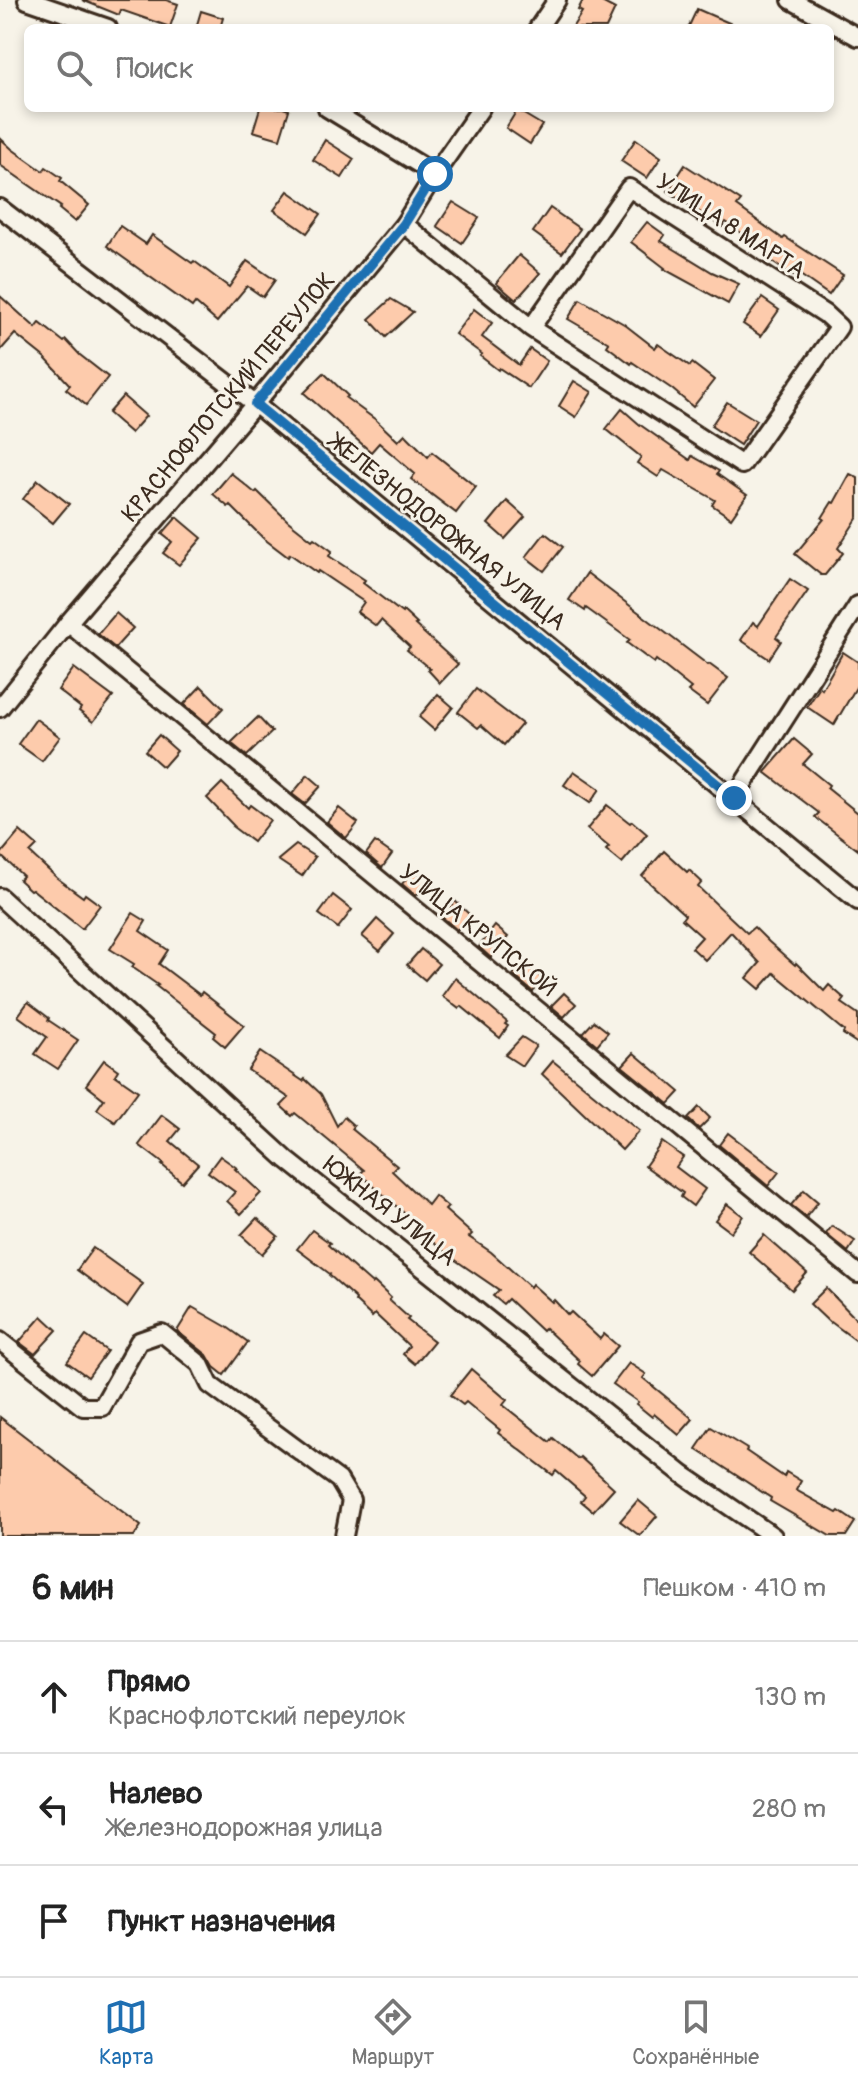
<!DOCTYPE html>
<html lang="ru">
<meta charset="utf-8">
<style>
:root{--surface:#fff;--page:#f2f2f2;--text:#222;--muted:#767676;--line:#e0e0e0;--accent:#1f6fb2}
body{margin:0;font-family:Pangolin,sans-serif;background:var(--page);color:var(--text)}
.stop{position:absolute;width:24px;height:24px;margin:-18px;border:6px solid #1f6fb2;border-radius:50%;background:#fff}
.stop.end{background:#1f6fb2;border-color:#fff;box-shadow:0 2px 8px #0008}
.list{margin:0;padding:0;list-style:none}
h2{display:flex;justify-content:space-between;align-items:center;height:104px;margin:0;padding:0 32px;font-size:34px}
h2 small{font-size:26px;font-weight:400;color:var(--muted)}
.list li{display:grid;grid-template-columns:52px 1fr auto;gap:24px;align-items:center;box-sizing:border-box;height:112px;padding:0 32px;border-top:2px solid var(--line)}
.list b{display:block;font-size:30px;white-space:nowrap}
.list p{margin:0;font-size:26px;white-space:nowrap;color:var(--muted)}
.list em{font-size:26px;font-style:normal;color:var(--muted)}
.icon{flex:none;width:44px;height:44px;fill:none;stroke:currentColor;stroke-width:2;stroke-linecap:round;stroke-linejoin:round}
.map{position:relative;flex:none;width:858px;height:1536px;overflow:hidden}
.search{position:absolute;background:var(--surface);box-shadow:0 4px 12px #0003;left:24px;right:24px;top:24px;height:88px;display:flex;align-items:center;gap:20px;box-sizing:border-box;padding:0 28px;border-radius:12px;color:var(--muted);font-size:30px}
.sheet{height:440px;background:var(--surface)}
nav{display:flex;justify-content:space-around;align-items:center;box-sizing:border-box;height:112px;border-top:2px solid var(--line);background:var(--surface);font-size:22px;color:var(--muted)}
nav a{display:grid;justify-items:center;gap:4px}
nav .on{color:var(--accent)}
.map>svg:first-child{display:block}
.building{fill:#fdcbac;stroke:#3b2a1e;stroke-width:2}
.lines{fill:none;stroke-linecap:round;stroke-linejoin:round}
.minor-casing{stroke:#3b2a1e;stroke-width:22}
.minor{stroke:#f7f3e8;stroke-width:16}
.route{stroke:#1f6fb2;stroke-width:10}
.labels{text-anchor:middle;stroke-width:6;stroke-linejoin:round;paint-order:stroke}
.street-label{font-size:24px;fill:#3b2a1e;stroke:#f7f3e8}
</style>
<div class="map">
<svg width="858" height="1536" viewBox="0 0 858 1536">
<rect width="100%" height="100%" fill="#f7f3e8"/>
<filter id="ink" filterUnits="userSpaceOnUse"><feTurbulence type="fractalNoise" baseFrequency=".0125" numOctaves="2"/><feDisplacementMap in="SourceGraphic" scale="16" xChannelSelector="R" yChannelSelector="G"/><feConvolveMatrix kernelMatrix="1 2 1 2 8 2 1 2 1" color-interpolation-filters="sRGB"/></filter>
<g filter="url(#ink)">
<g class="building">
<path d="M82,0h84l12,4 -8,23 -49,-17 -2,5z"/>
<path d="M583,0h15l17,9 -9,19h-34l10,-16 -4,-2z"/>
<path d="M697,9l16,7 28,12h-53z"/>
<path d="M201,11l22,7 -3,10h-24z"/>
<path d="M260,108h23l6,2 -9,29 -27,-8z"/>
<path d="M517,110l25,15 -12,19 -24,-16z"/>
<path d="M0,138l12,11 31,22 3,-4 16,11 -2,3 29,24 -14,17 -16,-13 2,-2 -61,-42z"/>
<path d="M636,139l25,18 -14,21 -26,-17z"/>
<path d="M325,140l29,19 -12,19 -29,-18z"/>
<path d="M685,165l56,36 -4,5 46,33 2,-2 58,38 -14,20 -33,-23 -3,4 -24,-16 3,-5 -46,-33 -4,5 -54,-36z"/>
<path d="M288,191l33,23 -14,19 -33,-23z"/>
<path d="M453,202l26,16 -17,25 -25,-17z"/>
<path d="M550,208l30,21 -18,24 -29,-21z"/>
<path d="M647,222l18,13 -4,6 51,31 27,12 -11,20 -64,-35 1,-1 -34,-26z"/>
<path d="M120,226l26,18 6,-9 40,28 2,-2 35,26 18,-26 28,19 -12,17 -16,-11 -30,36 -22,-19 -3,4 -85,-61z"/>
<path d="M519,255l21,18 -24,27 -20,-17z"/>
<path d="M0,296l36,32 4,-5 24,19 2,-2 14,15 28,22 -22,28 -20,-16 4,-4 -25,-27 -30,-24 -15,17z"/>
<path d="M762,298l17,12 -18,26 -18,-12z"/>
<path d="M391,299l22,13 -27,25 -17,-18z"/>
<path d="M580,299l44,25 31,24 3,-4 32,22 2,-3 22,17 -21,27 -21,-18 -40,-27 -1,2 -24,-18 2,-3 -41,-24z"/>
<path d="M474,309l18,14 -10,14 37,28 11,-16 17,12 -18,27 -30,-20 -1,2 -18,-14 2,-2 -27,-20z"/>
<path d="M324,373l24,23 -2,2 30,22 22,21 7,-7 23,23 4,-5 44,35 -20,26 -45,-34 4,-5 -36,-31 -8,9 -67,-59z"/>
<path d="M574,381l18,11 -16,25 -17,-11z"/>
<path d="M123,396l23,20 -15,17 -23,-20z"/>
<path d="M727,402l29,18 -16,25 -29,-19z"/>
<path d="M622,409l17,15 51,36 2,-4 27,15 -2,3 30,21 -16,23 -19,-13 3,-5 -52,-30 -5,7 -21,-14 4,-6 -35,-28z"/>
<path d="M231,473l24,20 2,-2 31,30 24,19 2,-2 18,13 -3,5 36,24 -2,3 39,30 1,-2 14,13 -2,1 43,39 -18,19 -12,-13 2,-1 -23,-19 3,-3 -29,-27 -5,6 -19,-14 7,-10 -46,-31 -1,2 -27,-19 -2,3 -25,-19 -33,-33 -2,2 -15,-13z"/>
<path d="M850,474l8,4v39l-20,31 5,5 -18,22h-4l-26,-21 29,-35 -2,-1 10,-16 2,1z"/>
<path d="M38,480l31,24 -16,19 -30,-24z"/>
<path d="M507,501l18,16 -20,22 -17,-15z"/>
<path d="M177,517l25,21 -23,27 -16,-12 9,-11 -10,-8z"/>
<path d="M545,533l18,14 -19,24 -18,-14z"/>
<path d="M587,573l121,92 1,-1 19,14 -21,27 -19,-14 3,-3 -35,-28 -2,3 -27,-20 3,-3 -44,-32 -1,3 -16,-11z"/>
<path d="M790,579l18,12 -32,46 5,4 -12,18 -28,-19 12,-18 5,4z"/>
<path d="M116,613l17,15 -18,20 -17,-14z"/>
<path d="M843,652l15,10v22l-24,41 -27,-18 13,-20 2,2z"/>
<path d="M74,668l39,29 -20,25 -14,-11 2,-3 -23,-18z"/>
<path d="M201,686l22,22 -15,16 -24,-20z"/>
<path d="M476,689l46,35 -18,21 -23,-20 -3,3 -20,-16z"/>
<path d="M438,694l15,13 -19,23 -15,-13z"/>
<path d="M258,717l14,15 -25,24 -16,-13z"/>
<path d="M36,719l24,18 -18,24 -24,-17z"/>
<path d="M159,735l18,16 -14,16 -18,-16z"/>
<path d="M794,739l18,15 -9,10 26,21 -2,3 31,25v37l-43,-33 4,-4 -54,-41z"/>
<path d="M574,771l26,18 -10,14 -26,-18z"/>
<path d="M308,775l13,11 -16,18 -13,-10z"/>
<path d="M222,783l26,25 2,-3 20,15 -17,22 -20,-15 1,-1 -27,-28z"/>
<path d="M607,805l23,18 2,-2 15,13 -25,29 -16,-13 3,-3 -22,-18z"/>
<path d="M339,808l19,15 -12,15 -19,-16z"/>
<path d="M20,831l17,15 -7,7 27,25 26,19 2,-3 15,11 -18,24 -50,-40 -2,1 -11,-10 4,-4 -23,-21z"/>
<path d="M375,842l17,12 -10,14 -16,-14z"/>
<path d="M296,845l19,12 -13,19 -24,-16z"/>
<path d="M664,851l23,21 2,-2 13,12 -4,5 49,46 7,-6 15,15 26,23 1,-2 28,28 5,-6 16,14 -3,4 16,11v30l-15,-10 1,-3 -70,-58 -14,16 -13,-11 13,-15 -29,-31 -26,28 -13,-12 10,-11 -20,-18 3,-4 -43,-39z"/>
<path d="M413,870l15,11 -12,15 -14,-12z"/>
<path d="M333,895l19,15 -14,18 -19,-14z"/>
<path d="M455,901l15,14 -13,15 -16,-14z"/>
<path d="M133,913l13,8 -6,10 28,19 -9,14 41,31 2,-3 42,33 -19,22 -12,-10 3,-4 -60,-47 2,-1 -26,-18 2,-3 -24,-15z"/>
<path d="M377,919l17,15 -14,17 -18,-15z"/>
<path d="M495,926l13,11 -17,21 -12,-11z"/>
<path d="M421,949l18,15 -14,16 -18,-15z"/>
<path d="M523,962l20,17 -10,13 -20,-17z"/>
<path d="M455,978l52,44 -2,2 3,2 -8,12 -39,-32 -2,3 -17,-13z"/>
<path d="M564,993l12,11 -12,13 -13,-11z"/>
<path d="M28,1002l21,16 -1,2 30,20 -20,29 -23,-15 12,-17 -29,-21z"/>
<path d="M594,1021l14,11 -11,13 -14,-12z"/>
<path d="M522,1037l14,9 -14,20 -17,-11z"/>
<path d="M260,1052l43,29 2,-2 16,15 16,32 7,-9 10,9 -2,3 45,37 -5,5 36,34 7,-9 13,11 -3,3 27,24 -3,3 22,15 39,35 2,-3 20,18 2,-2 14,15 3,-3 29,27 4,-5 14,12 -26,30 -14,-12 2,-3 -35,-33 -3,3 -34,-32 -5,5 -10,-8 6,-6 -48,-33 -39,-32 2,-3 -54,-48 4,-4 -69,-57 -3,3 -11,-10 8,-8 -41,-28z"/>
<path d="M634,1053l46,39 -11,12 -47,-38z"/>
<path d="M104,1060l14,10 -3,5 23,16 -23,31 -18,-13 7,-10 -18,-14z"/>
<path d="M553,1061l86,70 -17,19 -80,-76z"/>
<path d="M699,1107l11,11 -11,11 -11,-10z"/>
<path d="M162,1115l18,14 -10,12 28,23 -16,18 -20,-17 2,-1 -25,-19z"/>
<path d="M728,1133l51,39 -11,14 -49,-41z"/>
<path d="M662,1142l21,15 -7,10 29,22 -12,17 -12,-9 2,-4 -38,-27z"/>
<path d="M220,1156l17,12 -2,1 26,24 -20,21 -14,-13 8,-9 -27,-20z"/>
<path d="M804,1190l14,12 -12,15 -15,-12z"/>
<path d="M727,1204l16,12 -12,16 -16,-12z"/>
<path d="M257,1218l21,18 -16,18 -21,-19z"/>
<path d="M832,1226l23,15 -7,11 -22,-18z"/>
<path d="M312,1230l18,13 -2,2 44,39 2,-2 17,16 -2,2 20,18 -2,2 27,21 -19,23 -12,-10 6,-8 -34,-32 -3,3 -17,-16 1,-2 -27,-24 1,-1 -33,-25z"/>
<path d="M764,1235l43,38 -15,17 -43,-38z"/>
<path d="M93,1248l50,36 -16,23 -50,-37z"/>
<path d="M826,1288l32,33v21l-27,-20 -1,1 -20,-19z"/>
<path d="M192,1307l35,20 21,15 -24,33 -10,-8 -7,-12 -30,-24z"/>
<path d="M42,1316l15,14 -22,24 -16,-12z"/>
<path d="M86,1336l21,15 -19,26 -21,-15z"/>
<path d="M629,1363l17,11 -3,4 50,41 -14,16 -25,-21 -2,3 -16,-13 2,-2 -25,-18z"/>
<path d="M471,1369l36,31 -4,5 47,37 3,-4 25,21 2,-2 34,31 -21,23 -12,-10 4,-5 -29,-25 -3,4 -55,-42 2,-3 -34,-28 -3,3 -13,-10z"/>
<path d="M0,1417l141,109 -7,10h-134z"/>
<path d="M711,1427l36,22 -1,2 38,26 2,-5 15,9 -5,9 41,23 2,-2 16,11 -9,14h-16l-60,-35 1,-3 -75,-49z"/>
<path d="M638,1500l19,16 -17,20 -20,-15z"/>
</g>
<g class="lines">
<defs>
<g id="minor">
<path d="M27,0l81,28"/>
<path d="M791,0l67,37"/>
<path d="M538,28l19,-28"/>
<path d="M327,108l108,66"/>
<path d="M0,208l255,196 603,497"/>
<path d="M404,224l127,104 211,137 97,-138 -14,-13 -196,-126 -98,140"/>
<path d="M68,623l790,651"/>
<path d="M0,708l68,-85 187,-219 149,-180 31,-50 46,-66"/>
<path d="M734,798l124,-193"/>
<path d="M0,897l287,263 395,314 91,62"/>
<path d="M0,1341l83,66h19l37,-66 23,-8 38,31 10,21 129,95 12,20 -7,36"/>
</g>
</defs>
<use href="#minor" class="minor-casing"/>
<use href="#minor" class="minor"/>
</g>
</g>
<g class="lines" filter="url(#ink)">
<path class="route" d="M435,174l-31,50 -149,180 479,394"/>
</g>
<g class="labels">
<g class="street-label">
<text transform="translate(731 226) rotate(33)" y="8">УЛИЦА 8 МАРТА</text>
<text transform="translate(228 397) rotate(-50)" y="8">КРАСНОФЛОТСКИЙ ПЕРЕУЛОК</text>
<text transform="translate(448 532) rotate(39)" y="8">ЖЕЛЕЗНОДОРОЖНАЯ УЛИЦА</text>
<text transform="translate(478 930) rotate(39)" y="8">УЛИЦА КРУПСКОЙ</text>
<text transform="translate(390 1211) rotate(38)" y="8">ЮЖНАЯ УЛИЦА</text>
</g>
</g>
</svg>
<div class="stop" style="left:435px;top:174px"></div>
<div class="stop end" style="left:734px;top:798px"></div>
<div class="search"><svg class="icon" aria-label="search" viewBox="0 0 24 24"><circle cx="10" cy="10" r="6"/><path d="M15 15l6 6"/></svg>Поиск</div>
</div>
<section class="sheet">
<h2>6 мин<small>Пешком · 410 m</small></h2>
<ul class="list">
<li><svg class="icon" aria-label="ahead" viewBox="0 0 24 24"><path d="M12 20V5M6 11l6-6 6 6"/></svg><div><b>Прямо</b><p>Краснофлотский переулок</p></div><em>130 m</em></li>
<li><svg class="icon" aria-label="left" viewBox="0 0 24 24"><path d="M17 20v-9H6M10 6l-5 5 5 5"/></svg><div><b>Налево</b><p>Железнодорожная улица</p></div><em>280 m</em></li>
<li><svg class="icon" aria-label="arrive" viewBox="0 0 24 24"><path d="M6 21V4h12l-3 4 3 4H6"/></svg><div><b>Пункт назначения</b></div></li>
</ul>
</section>
<nav>
<a class="on"><svg class="icon" aria-label="map" viewBox="0 0 24 24"><path d="M3 6l6-2 6 2 6-2v14l-6 2-6-2-6 2zM9 4v14M15 6v14"/></svg>Карта</a>
<a><svg class="icon" aria-label="directions" viewBox="0 0 24 24"><path d="M12 3l9 9-9 9-9-9zM9 14v-3h6M13 9l2 2-2 2"/></svg>Маршрут</a>
<a><svg class="icon" aria-label="saved" viewBox="0 0 24 24"><path d="M7 4h10v16l-5-4-5 4z"/></svg>Сохранённые</a>
</nav>
